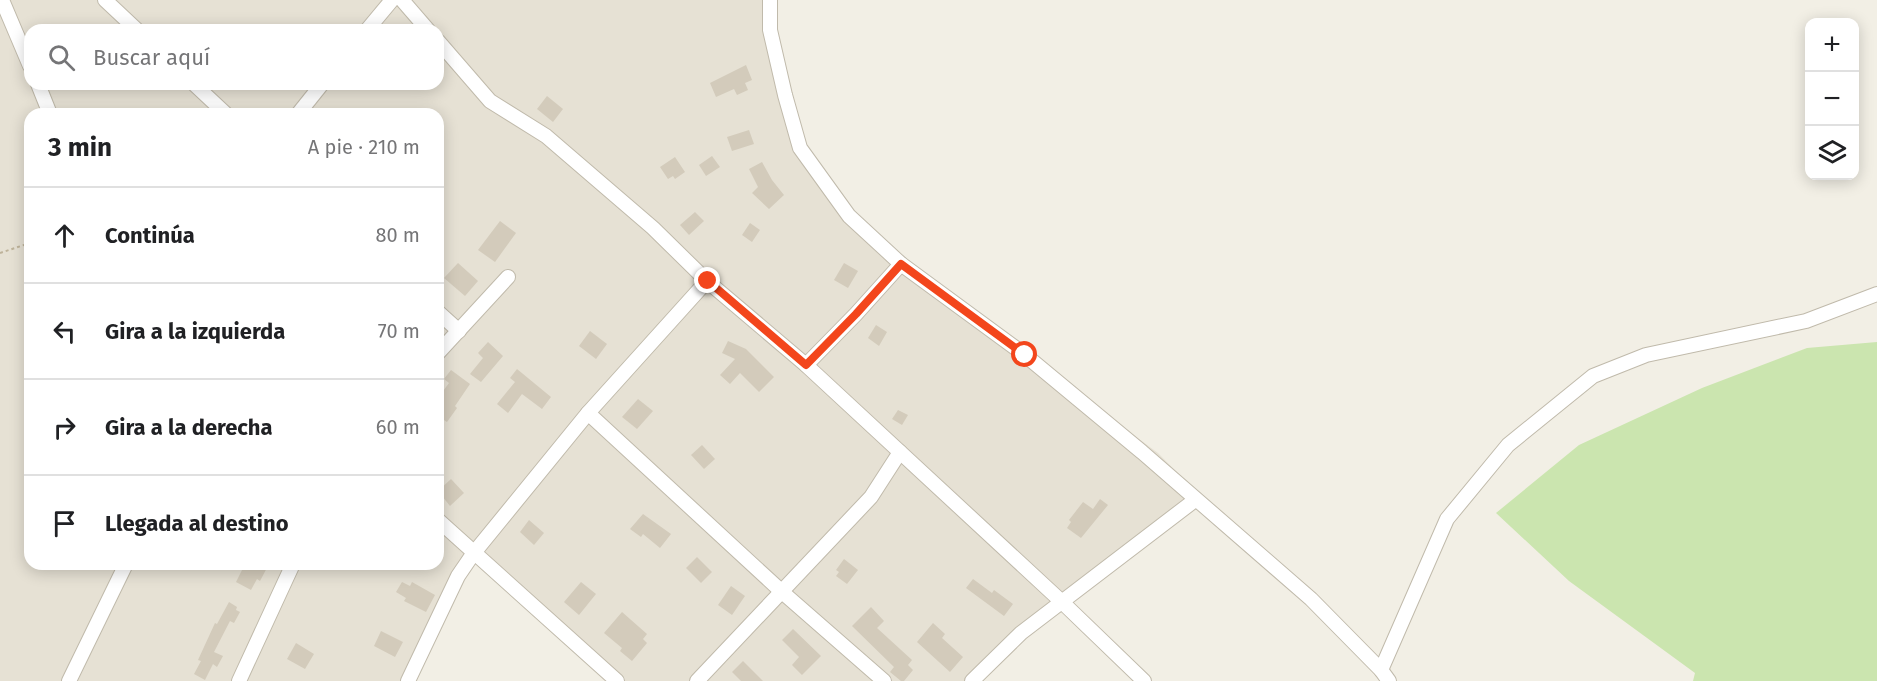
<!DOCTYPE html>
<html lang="es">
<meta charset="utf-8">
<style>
:root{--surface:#fff;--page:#f2f2f2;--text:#202124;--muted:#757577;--line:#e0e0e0}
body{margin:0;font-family:"Fira Sans",sans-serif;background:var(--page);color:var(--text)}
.controls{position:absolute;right:18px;top:18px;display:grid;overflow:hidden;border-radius:12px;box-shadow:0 3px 15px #0003}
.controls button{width:54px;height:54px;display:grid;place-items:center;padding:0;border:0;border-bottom:2px solid var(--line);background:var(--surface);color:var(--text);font:30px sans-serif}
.stop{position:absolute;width:18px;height:18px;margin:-14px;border:4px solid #f3461c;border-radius:50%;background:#fff}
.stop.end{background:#f3461c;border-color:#fff;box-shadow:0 2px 6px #0008}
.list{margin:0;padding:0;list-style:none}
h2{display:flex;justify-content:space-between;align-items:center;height:78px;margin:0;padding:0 24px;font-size:26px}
h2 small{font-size:20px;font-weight:400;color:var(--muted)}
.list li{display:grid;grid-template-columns:39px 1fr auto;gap:18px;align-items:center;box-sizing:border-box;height:96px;padding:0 24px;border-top:2px solid var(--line)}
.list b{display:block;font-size:22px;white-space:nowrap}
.list em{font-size:20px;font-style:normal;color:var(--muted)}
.icon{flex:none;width:33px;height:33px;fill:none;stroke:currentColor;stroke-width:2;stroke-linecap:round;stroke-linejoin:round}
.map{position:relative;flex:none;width:1877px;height:681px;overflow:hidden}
.search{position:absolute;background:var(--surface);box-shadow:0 3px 15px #0003;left:24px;top:24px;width:420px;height:66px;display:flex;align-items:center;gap:15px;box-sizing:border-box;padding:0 21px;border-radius:18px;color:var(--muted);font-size:22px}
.panel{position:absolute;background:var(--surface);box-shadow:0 3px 15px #0003;left:24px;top:108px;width:420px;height:462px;border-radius:18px}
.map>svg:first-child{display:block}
.residential{fill:#e6e1d4;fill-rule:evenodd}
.green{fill:#cbe5af}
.building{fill:#d3cbbb}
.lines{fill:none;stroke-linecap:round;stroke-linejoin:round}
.minor-casing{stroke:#c0baab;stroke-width:16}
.path{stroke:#beb39a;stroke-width:2;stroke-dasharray:3 3;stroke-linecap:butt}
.minor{stroke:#fff;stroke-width:14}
.route{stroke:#f3461c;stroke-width:8}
</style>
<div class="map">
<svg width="1877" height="681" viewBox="0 0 1877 681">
<rect width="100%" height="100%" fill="#f2efe5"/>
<path class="residential" d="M0,0h776l-2,37 20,83 30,67 60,59 109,86 165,121 41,42 -226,186h-358l-145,-130 -63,130h-407zM30,30h408v54h-408zM30,114h408v450h-408z"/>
<path class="green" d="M1877,342v339h-184l2,-8 -126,-92 -73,-68 83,-68 123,-57 105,-40z"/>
<g class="building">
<path d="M746,65l6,15 -7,3 3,7 -11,5 -3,-6 -18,8 -6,-14z"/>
<path d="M547,96l16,13 -10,13 -16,-13z"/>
<path d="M749,130l5,14 -22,7 -5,-14z"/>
<path d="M712,156l8,11 -14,9 -7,-11z"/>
<path d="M675,157l10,15 -10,7 -2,-3 -5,3 -8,-12z"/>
<path d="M762,162l10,18 12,15 -15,14 -17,-16 6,-6 -9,-18z"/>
<path d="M695,212l9,9 -15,14 -9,-10z"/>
<path d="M500,221l16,12 -21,29 -17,-12z"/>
<path d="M750,223l10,7 -8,12 -10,-7z"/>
<path d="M458,263l20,18 -13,15 -21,-18z"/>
<path d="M844,263l14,8 -10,17 -14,-8z"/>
<path d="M876,325l11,7 -8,14 -11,-8z"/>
<path d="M590,331l17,13 -11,15 -17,-13z"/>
<path d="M728,341l18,8 28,28 -15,15 -19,-19 -10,11 -10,-9 15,-16 -13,-6z"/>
<path d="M488,342l15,14 -22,26 -11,-8 13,-16 -5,-5z"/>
<path d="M517,369l34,28 -9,12 -20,-15 -14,19 -11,-9 18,-22 -5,-4z"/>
<path d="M451,370l19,14 -15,22 2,2 -10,14 -9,-6v-18l11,-15 -5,-4z"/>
<path d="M638,399l15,12 -16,18 -15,-12z"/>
<path d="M898,410l10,5 -6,10 -10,-6z"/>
<path d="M702,445l13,14 -11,10 -13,-14z"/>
<path d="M451,479l13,14 -14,13 -12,-15z"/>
<path d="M1100,499l8,6 -27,33 -14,-10 4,-6 -2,-2 14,-18 10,7z"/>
<path d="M643,514l28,20 -11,14 -17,-14 -2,3 -11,-8z"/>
<path d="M529,520l15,13 -10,12 -14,-13z"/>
<path d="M697,557l15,15 -11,11 -15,-15z"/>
<path d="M844,559l14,11 -11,14 -11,-8 3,-4 -3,-2z"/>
<path d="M245,564h24l-9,17 -3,-2 -6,11 -15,-8z"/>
<path d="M973,579l19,14 2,-3 19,14 -9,12 -38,-28z"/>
<path d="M402,582l8,4 2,-4 23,13 -9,17 -22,-11 2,-3 -10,-6z"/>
<path d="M581,582l15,12 -17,21 -15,-13z"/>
<path d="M731,586l14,10 -13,19 -14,-10z"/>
<path d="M229,602l8,5 -1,3 4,2 -6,11 -4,-2 -16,31 9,4 -6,11 -4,-3 -8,16 -11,-6 7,-13 -3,-1 17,-37 2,1z"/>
<path d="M871,607l13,14 -7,7 35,32 -4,5 5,5 -9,11h-3l-11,-9 4,-5 -42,-41z"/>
<path d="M622,612l25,22 -4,5 4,4 -15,18 -12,-10 2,-3 -18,-15z"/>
<path d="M933,623l12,11 -3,4 21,19 -13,15 -33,-30z"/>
<path d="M793,629l28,27 -19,19 -10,-10 7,-8 -17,-17z"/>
<path d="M381,631l22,11 -8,15 -21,-11z"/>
<path d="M296,643l18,11 -9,15 -18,-10z"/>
<path d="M743,661l20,20h-22l-9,-9z"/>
</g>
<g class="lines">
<defs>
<g id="minor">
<path d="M2,0l28,66"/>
<path d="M105,0l32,30"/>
<path d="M402,0l26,30"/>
<path d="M770,0v30l15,65 15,53 49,68 52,48 124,91 117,97 169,147 70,71 8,11"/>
<path d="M367,30l25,-30"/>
<path d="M438,41l52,60 56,35 107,92 54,53 99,84 256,237 82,79"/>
<path d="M38,84l12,30"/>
<path d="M194,84l32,30"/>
<path d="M298,114l24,-30"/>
<path d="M438,312l21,19"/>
<path d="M438,353l70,-76"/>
<path d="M806,365l50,-51 45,-50"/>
<path d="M588,413l193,178 103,90"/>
<path d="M438,520l179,161"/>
<path d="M1381,670l66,-151 61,-74 85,-69 53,-21 160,-34 71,-27"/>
<path d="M69,681l57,-117"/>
<path d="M239,681l54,-117"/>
<path d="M408,681l50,-105 15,-22 115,-141 119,-132"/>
<path d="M697,681l174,-184 29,-45"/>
<path d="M972,681l49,-48 174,-133"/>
</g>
</defs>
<use href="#minor" class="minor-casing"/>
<path class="path" d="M0,253l30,-10"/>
<use href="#minor" class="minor"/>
</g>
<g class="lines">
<path class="route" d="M708,281l98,84 50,-51 45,-50 124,91"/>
</g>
</svg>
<div class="controls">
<button>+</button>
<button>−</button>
<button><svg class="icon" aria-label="layers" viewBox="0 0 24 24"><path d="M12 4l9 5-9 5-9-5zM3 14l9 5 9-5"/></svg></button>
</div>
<div class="stop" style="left:1025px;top:355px"></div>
<div class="stop end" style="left:708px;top:281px"></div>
<div class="search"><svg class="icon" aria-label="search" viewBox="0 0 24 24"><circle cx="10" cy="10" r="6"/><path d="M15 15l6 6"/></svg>Buscar aquí</div>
<section class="panel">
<h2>3 min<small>A pie · 210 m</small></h2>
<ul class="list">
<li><svg class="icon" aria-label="ahead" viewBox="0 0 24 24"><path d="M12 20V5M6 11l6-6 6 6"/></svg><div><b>Continúa</b></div><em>80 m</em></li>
<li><svg class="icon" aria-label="left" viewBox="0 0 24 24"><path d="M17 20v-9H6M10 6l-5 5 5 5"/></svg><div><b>Gira a la izquierda</b></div><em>70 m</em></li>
<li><svg class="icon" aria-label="right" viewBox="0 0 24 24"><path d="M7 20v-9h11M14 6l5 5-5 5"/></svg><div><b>Gira a la derecha</b></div><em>60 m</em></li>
<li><svg class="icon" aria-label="arrive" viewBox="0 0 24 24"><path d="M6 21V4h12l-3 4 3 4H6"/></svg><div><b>Llegada al destino</b></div></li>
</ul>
</section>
</div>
